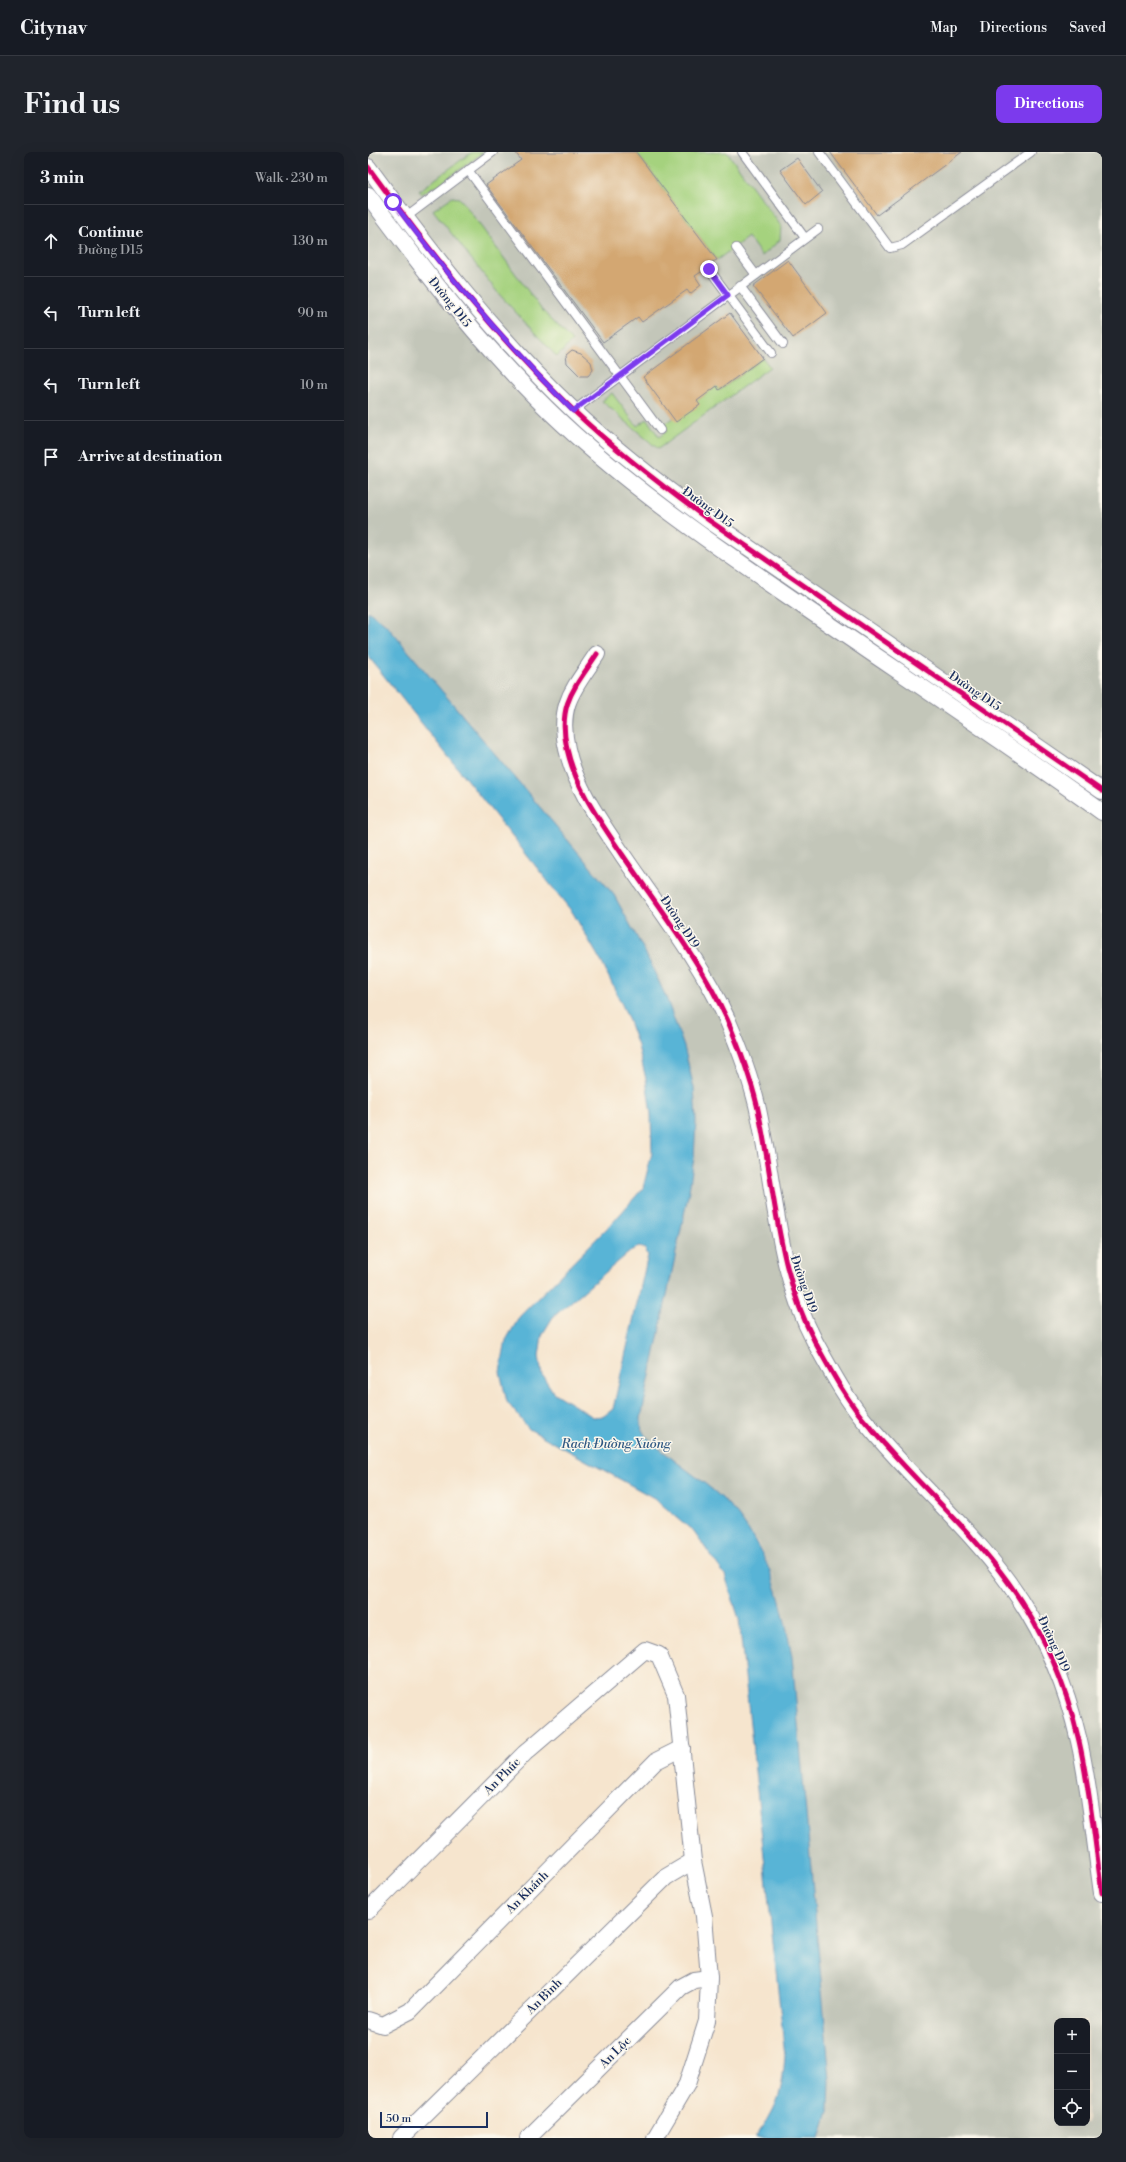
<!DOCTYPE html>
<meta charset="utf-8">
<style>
:root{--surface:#171b24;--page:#20242c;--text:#f1f3f6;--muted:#9ea1a6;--line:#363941;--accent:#7c3aed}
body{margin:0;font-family:"Libre Bodoni",serif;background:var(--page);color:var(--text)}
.controls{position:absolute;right:12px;bottom:12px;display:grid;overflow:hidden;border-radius:8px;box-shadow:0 4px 16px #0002}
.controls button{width:36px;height:36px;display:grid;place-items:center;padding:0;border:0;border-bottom:1px solid var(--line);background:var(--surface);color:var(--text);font:20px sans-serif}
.scale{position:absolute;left:12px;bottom:10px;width:108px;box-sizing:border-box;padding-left:4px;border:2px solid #1b2f5e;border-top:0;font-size:11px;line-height:14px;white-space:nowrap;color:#1b2f5e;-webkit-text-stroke:3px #fbf7ec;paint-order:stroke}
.stop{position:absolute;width:12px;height:12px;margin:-9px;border:3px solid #7c3aed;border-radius:50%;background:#fff}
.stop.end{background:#7c3aed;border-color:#fff;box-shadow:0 1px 4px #0008}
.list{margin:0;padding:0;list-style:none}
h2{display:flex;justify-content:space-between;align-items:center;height:52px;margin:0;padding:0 16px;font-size:17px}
h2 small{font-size:13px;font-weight:400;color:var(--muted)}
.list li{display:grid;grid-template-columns:26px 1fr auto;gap:12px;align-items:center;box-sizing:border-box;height:72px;padding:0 16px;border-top:1px solid var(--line)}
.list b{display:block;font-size:15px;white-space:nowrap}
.list p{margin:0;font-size:13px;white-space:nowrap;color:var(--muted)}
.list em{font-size:13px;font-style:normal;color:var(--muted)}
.icon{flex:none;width:22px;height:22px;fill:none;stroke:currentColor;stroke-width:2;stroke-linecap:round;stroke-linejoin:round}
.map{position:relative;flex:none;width:734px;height:1986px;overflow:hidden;border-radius:8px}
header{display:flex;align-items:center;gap:24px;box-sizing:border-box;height:56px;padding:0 20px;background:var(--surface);border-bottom:1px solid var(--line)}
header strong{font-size:19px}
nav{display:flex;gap:22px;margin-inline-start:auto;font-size:14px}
.intro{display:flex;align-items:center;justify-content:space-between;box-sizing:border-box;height:96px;padding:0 24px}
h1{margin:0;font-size:28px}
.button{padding:10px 18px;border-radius:8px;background:var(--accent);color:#fff;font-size:14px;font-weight:700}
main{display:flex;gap:24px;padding:0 24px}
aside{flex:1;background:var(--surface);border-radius:8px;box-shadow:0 4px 16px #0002}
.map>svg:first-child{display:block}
.industrial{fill:#c3c6b9;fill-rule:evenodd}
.green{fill:#a5d27e;stroke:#60806e}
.water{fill:#59b4d6;stroke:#3a729a;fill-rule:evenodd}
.building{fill:#d3a772}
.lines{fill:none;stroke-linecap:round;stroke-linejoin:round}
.lane-casing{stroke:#888a96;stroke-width:10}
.street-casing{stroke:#888a96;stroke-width:18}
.lane{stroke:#fff;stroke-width:8}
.street{stroke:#fff;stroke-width:16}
.cycleway-casing{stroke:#fbf7ec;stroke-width:8}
.cycleway{stroke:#d6006c;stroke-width:5}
.route{stroke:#7c3aed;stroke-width:5}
.labels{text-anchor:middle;stroke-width:3;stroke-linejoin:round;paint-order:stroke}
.street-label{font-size:12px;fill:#1b2f5e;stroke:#fbf7ec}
.water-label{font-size:13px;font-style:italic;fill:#2e5782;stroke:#fbf7ec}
</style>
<header>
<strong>Citynav</strong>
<nav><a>Map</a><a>Directions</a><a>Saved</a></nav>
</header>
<div class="intro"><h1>Find us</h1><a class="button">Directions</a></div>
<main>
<aside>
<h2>3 min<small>Walk · 230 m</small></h2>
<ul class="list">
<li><svg class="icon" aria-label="ahead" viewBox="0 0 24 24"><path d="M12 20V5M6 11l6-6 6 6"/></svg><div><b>Continue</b><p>Đường D15</p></div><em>130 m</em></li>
<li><svg class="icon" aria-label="left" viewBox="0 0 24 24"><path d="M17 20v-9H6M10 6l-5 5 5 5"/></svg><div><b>Turn left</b></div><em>90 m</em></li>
<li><svg class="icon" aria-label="left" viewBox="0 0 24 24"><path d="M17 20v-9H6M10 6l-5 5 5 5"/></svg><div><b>Turn left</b></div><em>10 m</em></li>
<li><svg class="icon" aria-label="arrive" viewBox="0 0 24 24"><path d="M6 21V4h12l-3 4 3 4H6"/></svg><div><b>Arrive at destination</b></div></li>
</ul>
</aside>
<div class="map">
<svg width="734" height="1986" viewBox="0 0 734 1986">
<rect width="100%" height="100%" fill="#fbf7ec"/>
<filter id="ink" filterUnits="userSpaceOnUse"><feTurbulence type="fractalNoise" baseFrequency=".025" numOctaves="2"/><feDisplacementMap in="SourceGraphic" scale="8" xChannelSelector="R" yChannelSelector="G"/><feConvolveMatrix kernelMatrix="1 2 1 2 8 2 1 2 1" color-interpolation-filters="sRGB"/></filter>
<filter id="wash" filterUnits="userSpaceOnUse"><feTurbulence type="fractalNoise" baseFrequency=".012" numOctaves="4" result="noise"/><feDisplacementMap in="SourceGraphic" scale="16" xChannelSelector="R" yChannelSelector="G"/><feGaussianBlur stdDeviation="0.9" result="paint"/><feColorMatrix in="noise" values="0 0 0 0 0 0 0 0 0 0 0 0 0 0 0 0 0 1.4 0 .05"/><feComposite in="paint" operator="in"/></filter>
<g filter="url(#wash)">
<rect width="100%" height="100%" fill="#f6e5ce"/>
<path class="industrial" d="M0,0h734v1986h-282l9,-30 1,-28 -38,-423 -7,-40 -12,-41 -15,-33 -22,-30 -32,-29 -54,-43 -8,-11 -1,-13 48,-226 5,-34 2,-36 -2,-33 -10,-41 -18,-50 -21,-45 -258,-326 -19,-15zM689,1869h30v102h-30z"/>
<g class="green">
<path d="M104,0h12l-48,35h-3l-11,7 -3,-3z"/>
<path d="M268,0h91l54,74 -1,14 -18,16 -14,-19 -31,23z"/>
<path d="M84,45l7,1 4,4 79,108 30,31 -15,16 -59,-64 -65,-83z"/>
<path d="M395,206l7,9 -112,82 -56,-48 10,-8 25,33 10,-7 12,18 8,-6 -4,-6 54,-39 3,4z"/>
</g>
<path class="water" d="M0,459l19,15 227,269 31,57 21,45 18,50 10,41 2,33 -2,36 -5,34 -48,227c0,3 0,8 1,12 5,11 19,19 28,27 23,18 49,35 67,57 35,46 45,87 55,143l38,423 -1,28 -9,30h-65c23,-31 27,-44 30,-82l-46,-437 -14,-44 -32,-44 -39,-33 -125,-69 -22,-27 -7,-30 6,-32 14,-24 95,-96 28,-32 9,-35 -1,-39 -5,-35 -8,-33 -12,-33 -24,-50 -29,-50 -205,-257zM271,1095l6,2 3,6 -35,154 -9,7 -11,1 -39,-24 -12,-18 -3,-19 3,-21 11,-18 79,-67z"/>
<g id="blocks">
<g class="building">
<path d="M147,0h121l81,108 -12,5 -1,5 -9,6 6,9 -11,9 -3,-4 -45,32 -4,-5 -35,25 -117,-157 35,-25z"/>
<path d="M462,0h132l-85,63z"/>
<path d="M429,6l25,34 -16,13 -26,-35z"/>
<path d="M420,108l39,53 -34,25 -40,-52z"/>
<path d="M362,161l33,45 -44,32 -2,-4 -20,15 3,4 -24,17 -33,-45z"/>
<path d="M204,198l9,3 10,9 2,8 -5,6h-8l-13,-13 -1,-8z"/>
</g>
</g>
</g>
<g filter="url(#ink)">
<use href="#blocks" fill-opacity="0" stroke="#888a96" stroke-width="1"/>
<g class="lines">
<defs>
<g id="lane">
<path d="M374,0l63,86"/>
<path d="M451,0l71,96 12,-3 129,-93"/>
<path d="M100,18l192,260"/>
<path d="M37,66l88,-66"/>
<path d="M368,96l20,27"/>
<path d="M341,117l62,84"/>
<path d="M372,134l43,58"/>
<path d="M205,259l245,-182"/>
</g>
<g id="street">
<path d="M0,15c63,86 128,170 205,243 43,41 89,76 137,111l392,270"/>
<path d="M0,43c60,81 121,160 195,229 71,66 151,121 231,176 103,71 207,139 308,212"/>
<path d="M229,502c-23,35 -40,50 -30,95 9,40 33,72 55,105 36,53 78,106 105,165 12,28 23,57 30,86 18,80 19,163 58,237 16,29 32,59 53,83 44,54 99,100 140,157 34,47 58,102 71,159 11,48 16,103 23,152"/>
<path d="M0,1759l157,-158 120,-103 14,5 17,40 17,166 11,55 5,62 -2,43 -20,63 -32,54"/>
<path d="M0,1868l15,5 27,-14 246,-250 26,-13"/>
<path d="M33,1986l265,-261 27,-16"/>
<path d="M160,1986l153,-151 13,-7 15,-2"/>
</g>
</defs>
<use href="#lane" class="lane-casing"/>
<use href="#street" class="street-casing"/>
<use href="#lane" class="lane"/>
<use href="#street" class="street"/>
<defs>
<g id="cycleway">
<path d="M0,15c63,86 128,170 205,243 43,41 89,76 137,111l392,270"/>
<path d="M229,502c-23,35 -40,50 -30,95 9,40 33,72 55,105 36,53 78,106 105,165 12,28 23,57 30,86 18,80 19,163 58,237 16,29 32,59 53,83 44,54 99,100 140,157 34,47 58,102 71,159 11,48 16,103 23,152"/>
</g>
</defs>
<use href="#cycleway" class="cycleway-casing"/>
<use href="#cycleway" class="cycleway"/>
</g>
</g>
<g class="lines" filter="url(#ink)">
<path class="route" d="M25,50c55,74 114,143 180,209l155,-116 -19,-26"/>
</g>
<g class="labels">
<g class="street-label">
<text transform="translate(82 150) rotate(51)" y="4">Đường D15</text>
<text transform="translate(340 355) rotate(36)" y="4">Đường D15</text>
<text transform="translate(607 539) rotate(34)" y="4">Đường D15</text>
<text transform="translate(312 770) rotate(56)" y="4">Đường D19</text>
<text transform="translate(436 1132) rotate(71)" y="4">Đường D19</text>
<text transform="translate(686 1492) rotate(65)" y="4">Đường D19</text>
<text transform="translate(134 1624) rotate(-45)" y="4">An Phúc</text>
<text transform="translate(159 1740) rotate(-45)" y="4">An Khánh</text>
<text transform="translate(176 1844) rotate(-45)" y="4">An Bình</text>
<text transform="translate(247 1900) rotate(-45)" y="4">An Lộc</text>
</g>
<g class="water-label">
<text x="248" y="1296">Rạch Đường Xuống</text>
</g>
</g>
</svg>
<div class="controls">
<button>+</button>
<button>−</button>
<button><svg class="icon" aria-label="locate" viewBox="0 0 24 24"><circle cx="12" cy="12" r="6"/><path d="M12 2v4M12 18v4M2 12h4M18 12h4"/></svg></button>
</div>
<div class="scale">50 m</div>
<div class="stop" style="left:25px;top:50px"></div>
<div class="stop end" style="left:341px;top:117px"></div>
</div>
</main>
